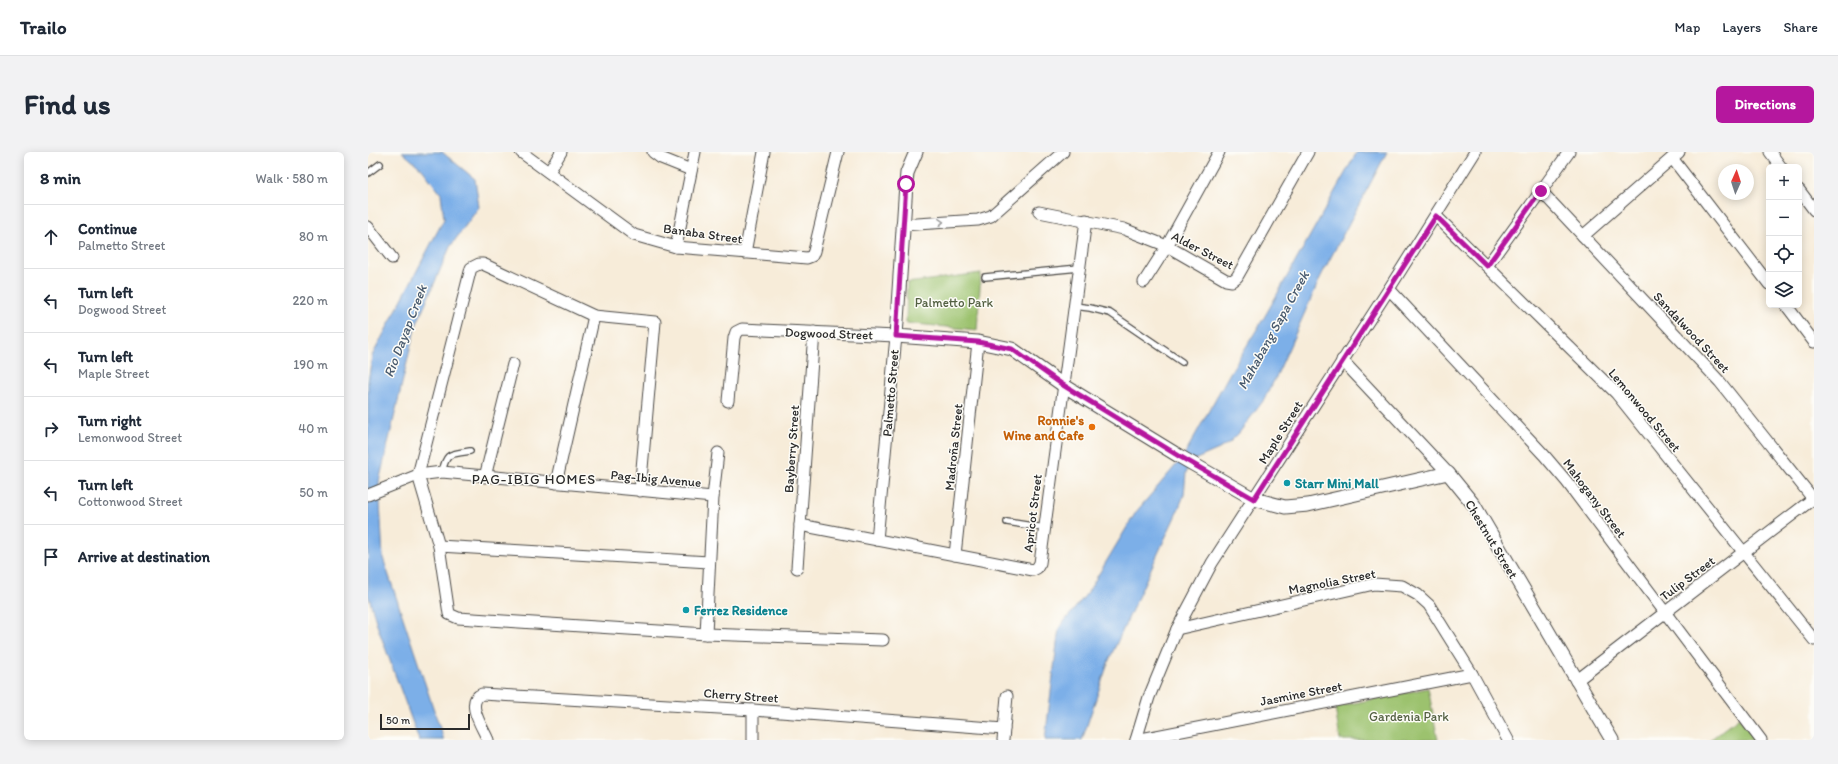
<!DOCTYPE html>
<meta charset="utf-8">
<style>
:root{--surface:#fff;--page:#f2f2f3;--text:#1f2937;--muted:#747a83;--line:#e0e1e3;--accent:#b5179e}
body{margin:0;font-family:Itim,sans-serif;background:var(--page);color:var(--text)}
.controls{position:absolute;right:12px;top:12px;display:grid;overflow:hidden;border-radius:6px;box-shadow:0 2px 10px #0003}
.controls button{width:36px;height:36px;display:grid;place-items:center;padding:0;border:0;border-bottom:1px solid var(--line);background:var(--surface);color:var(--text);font:20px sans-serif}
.compass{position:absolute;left:1350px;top:12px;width:36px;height:36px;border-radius:50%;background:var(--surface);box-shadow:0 2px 10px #0003;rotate:3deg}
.scale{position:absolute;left:12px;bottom:10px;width:90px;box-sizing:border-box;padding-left:4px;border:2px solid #2b2b2b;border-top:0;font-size:11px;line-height:14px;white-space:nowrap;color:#2b2b2b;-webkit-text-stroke:3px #fdfcf7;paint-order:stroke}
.stop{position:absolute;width:12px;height:12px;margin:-9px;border:3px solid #b5179e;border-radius:50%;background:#fff}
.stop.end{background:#b5179e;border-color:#fff;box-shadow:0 1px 4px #0008}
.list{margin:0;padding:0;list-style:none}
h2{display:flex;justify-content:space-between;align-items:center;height:52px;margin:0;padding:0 16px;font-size:17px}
h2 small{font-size:13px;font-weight:400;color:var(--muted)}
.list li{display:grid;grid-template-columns:26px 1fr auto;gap:12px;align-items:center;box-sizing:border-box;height:64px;padding:0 16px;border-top:1px solid var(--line)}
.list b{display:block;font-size:15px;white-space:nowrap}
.list p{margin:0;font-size:13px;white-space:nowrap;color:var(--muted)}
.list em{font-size:13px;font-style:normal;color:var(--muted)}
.icon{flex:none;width:22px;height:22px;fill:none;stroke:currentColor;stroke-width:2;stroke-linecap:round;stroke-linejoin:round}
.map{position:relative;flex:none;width:1446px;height:588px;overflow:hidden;border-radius:6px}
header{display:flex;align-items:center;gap:24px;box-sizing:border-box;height:56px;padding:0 20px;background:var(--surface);border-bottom:1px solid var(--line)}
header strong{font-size:19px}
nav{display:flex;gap:22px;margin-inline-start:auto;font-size:14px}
.intro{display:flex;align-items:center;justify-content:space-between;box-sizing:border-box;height:96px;padding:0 24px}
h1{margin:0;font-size:28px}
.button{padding:10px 18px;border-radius:6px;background:var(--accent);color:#fff;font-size:14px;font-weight:700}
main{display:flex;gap:24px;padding:0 24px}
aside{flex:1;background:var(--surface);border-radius:6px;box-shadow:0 2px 10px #0003}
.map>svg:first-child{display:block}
.green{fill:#9cc26e;stroke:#64764c}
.water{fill:#7bafe8;stroke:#536d8a}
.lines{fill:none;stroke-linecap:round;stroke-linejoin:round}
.service-casing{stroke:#4a4845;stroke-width:8}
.minor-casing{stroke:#4a4845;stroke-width:13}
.tertiary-casing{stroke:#4a4845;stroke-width:15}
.service{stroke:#fff;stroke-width:5.5}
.minor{stroke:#fff;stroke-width:11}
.tertiary{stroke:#fff;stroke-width:13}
.oneway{stroke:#a0a0a0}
.route{stroke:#b5179e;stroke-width:5}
.food-dot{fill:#e8710a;stroke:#fdfcf7;stroke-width:1.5}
.culture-dot{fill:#0f9aa8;stroke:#fdfcf7;stroke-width:1.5}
.labels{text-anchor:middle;stroke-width:3;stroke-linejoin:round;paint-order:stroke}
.street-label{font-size:13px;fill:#2b2b2b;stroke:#fdfcf7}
.park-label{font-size:13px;fill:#536042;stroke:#fdfcf7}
.food-label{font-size:13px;font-weight:bold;fill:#c56008;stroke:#fdfcf7;text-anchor:end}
.culture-label{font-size:13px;font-weight:bold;fill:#0d838f;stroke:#fdfcf7;text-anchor:start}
.water-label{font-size:14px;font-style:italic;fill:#47596d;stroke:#fdfcf7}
.neighbourhood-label{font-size:14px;letter-spacing:1px;fill:#2b2b2b;stroke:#fdfcf7}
</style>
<header>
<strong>Trailo</strong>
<nav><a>Map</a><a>Layers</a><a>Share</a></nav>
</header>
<div class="intro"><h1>Find us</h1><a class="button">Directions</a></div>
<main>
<aside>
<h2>8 min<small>Walk · 580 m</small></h2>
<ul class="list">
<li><svg class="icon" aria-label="ahead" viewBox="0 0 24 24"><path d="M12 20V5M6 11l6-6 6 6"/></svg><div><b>Continue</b><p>Palmetto Street</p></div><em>80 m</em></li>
<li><svg class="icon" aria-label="left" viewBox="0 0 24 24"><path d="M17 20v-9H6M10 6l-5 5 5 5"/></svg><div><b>Turn left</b><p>Dogwood Street</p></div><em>220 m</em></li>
<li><svg class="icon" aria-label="left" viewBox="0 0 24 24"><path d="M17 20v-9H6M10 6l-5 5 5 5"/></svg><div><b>Turn left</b><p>Maple Street</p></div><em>190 m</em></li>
<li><svg class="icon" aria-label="right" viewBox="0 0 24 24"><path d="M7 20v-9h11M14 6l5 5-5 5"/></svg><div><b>Turn right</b><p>Lemonwood Street</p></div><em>40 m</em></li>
<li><svg class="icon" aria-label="left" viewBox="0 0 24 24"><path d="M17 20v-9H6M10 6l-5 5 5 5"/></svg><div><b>Turn left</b><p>Cottonwood Street</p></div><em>50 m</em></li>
<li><svg class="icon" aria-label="arrive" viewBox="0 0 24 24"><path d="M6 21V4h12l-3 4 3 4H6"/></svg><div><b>Arrive at destination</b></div></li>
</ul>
</aside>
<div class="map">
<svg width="1446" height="588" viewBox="0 0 1446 588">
<rect width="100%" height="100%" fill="#fdfcf7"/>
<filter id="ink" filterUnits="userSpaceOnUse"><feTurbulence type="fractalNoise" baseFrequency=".025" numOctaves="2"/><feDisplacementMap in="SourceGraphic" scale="8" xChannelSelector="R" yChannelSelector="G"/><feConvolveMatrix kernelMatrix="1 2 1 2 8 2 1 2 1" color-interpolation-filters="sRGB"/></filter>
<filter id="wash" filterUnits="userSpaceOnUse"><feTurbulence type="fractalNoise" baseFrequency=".012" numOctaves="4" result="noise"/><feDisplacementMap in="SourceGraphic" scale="16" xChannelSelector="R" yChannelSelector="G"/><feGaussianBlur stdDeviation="0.9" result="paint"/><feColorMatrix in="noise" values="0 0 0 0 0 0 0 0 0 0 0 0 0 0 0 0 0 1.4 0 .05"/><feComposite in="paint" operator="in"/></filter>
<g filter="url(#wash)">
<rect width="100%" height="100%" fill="#f7ecd9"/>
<g class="green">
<path d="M613,121l-4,57 -71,-7 1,-40z"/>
<path d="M1060,536l10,52h-98l-5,-33z"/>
<path d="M1371,565l17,23h-46z"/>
</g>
<g class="water">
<path d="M34,0h40l33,27 4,28 -29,40 -35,81 -36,154 4,76 61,182h-25l-41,-112 -10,-34v-212l4,-26 72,-137 -3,-25 -19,-25z"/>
<path d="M989,0h30l-65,122 -46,103 -13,24 -24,32 -9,9 -11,7 -25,11 -5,6 -3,7 -2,22 -6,15 -69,150 -27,80h-37l14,-112 29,-36 48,-80 47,-55 47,-84 35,-57z"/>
</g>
</g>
<g filter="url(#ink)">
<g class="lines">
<defs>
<g id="service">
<path d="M0,21l12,-9"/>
<path d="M617,125l94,-9"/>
<path d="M706,154l16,2 20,5 72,49"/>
<path d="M74,320c5,-21 8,-17 28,-21"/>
<path d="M639,370l38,6"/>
</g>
<g id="minor">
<path d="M153,0l113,83 42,12 131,11 5,-2 2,-5 24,-99"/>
<path d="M285,0l8,6 30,12"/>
<path d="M1402,0l11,15"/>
<path d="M1304,6l97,126"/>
<path d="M181,20l12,-20"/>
<path d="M1431,38l15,20"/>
<path d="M1173,39l179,191 94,118"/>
<path d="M671,60l85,17 43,17 59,34 6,1 5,-4 71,-125"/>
<path d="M1068,64l180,177 198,247"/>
<path d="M534,73l76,-5 13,-4 72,-64"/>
<path d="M0,75l24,31"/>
<path d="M1215,84l96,-84"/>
<path d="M308,95l19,-95"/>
<path d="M377,101l19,-101"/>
<path d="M1119,114l82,-114"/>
<path d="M776,130l23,-36 52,-94"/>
<path d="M1021,137l155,166 23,27 194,258"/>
<path d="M1418,153l28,37"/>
<path d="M974,208l106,113"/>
<path d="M360,249l6,-63 2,-6 6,-3 154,7 -19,204"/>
<path d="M117,325l28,-113"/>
<path d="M188,331l38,-167"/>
<path d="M272,339l15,-169 -61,-6 -111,-52h-4l-8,4 -53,207 21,71 10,68 9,4 248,16 177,6"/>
<path d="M0,343l50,-20 24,-3 271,25"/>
<path d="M432,373l233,45 4,-2 3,-5 46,-343"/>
<path d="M71,394l270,16"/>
<path d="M587,403l23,-213"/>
<path d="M429,416l17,-236"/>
<path d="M809,477l197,-45 28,2 16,9 11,10 43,69 36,66"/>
<path d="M338,482l7,-137 5,-44"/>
<path d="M1208,529l238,-183"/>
<path d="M120,588c-5,-12 -24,-39 -6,-46l271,16 251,19"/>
<path d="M385,588v-30"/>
<path d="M635,588l4,-44"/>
<path d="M768,588l13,-43 28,-68 35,-66 177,-274 86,-137"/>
<path d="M768,588l336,-66"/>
</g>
<path id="tertiary" d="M548,0l-9,21 -1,11 -10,152 82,6 34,7 51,36 116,71 75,43 31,8 23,-2 140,-32 26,32 138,235"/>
</defs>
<use href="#service" class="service-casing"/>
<use href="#minor" class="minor-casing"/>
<use href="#tertiary" class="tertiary-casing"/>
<use href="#service" class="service"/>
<use href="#minor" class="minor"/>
<use href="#tertiary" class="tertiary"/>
</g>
<defs><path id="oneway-chevron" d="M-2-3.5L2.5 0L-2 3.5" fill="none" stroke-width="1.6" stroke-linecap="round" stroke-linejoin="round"/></defs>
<use class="oneway" href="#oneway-chevron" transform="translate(573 70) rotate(-3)"/>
</g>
<g class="lines" filter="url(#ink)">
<path class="route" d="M538,32l-10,152 82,6 34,7 51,36 116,71 75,43 182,-283 51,50 54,-75"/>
</g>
<circle class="food-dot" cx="724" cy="275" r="4"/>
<g class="culture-dot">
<circle cx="919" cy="331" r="4"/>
<circle cx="318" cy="458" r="4"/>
</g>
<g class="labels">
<g class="street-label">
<text transform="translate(335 81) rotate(8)" y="5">Banaba Street</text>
<text transform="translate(835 98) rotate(27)" y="5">Alder Street</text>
<text transform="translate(1324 180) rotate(47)" y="5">Sandalwood Street</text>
<text transform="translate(461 181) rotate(2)" y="5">Dogwood Street</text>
<text transform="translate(522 241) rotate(-85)" y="5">Palmetto Street</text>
<text transform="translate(1277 258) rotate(50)" y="5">Lemonwood Street</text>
<text transform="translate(912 280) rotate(-58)" y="5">Maple Street</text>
<text transform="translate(585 295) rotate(-84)" y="5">Madroña Street</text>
<text transform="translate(423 297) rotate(-86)" y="5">Bayberry Street</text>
<text transform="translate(288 326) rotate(5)" y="5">Pag-Ibig Avenue</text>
<text transform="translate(1227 346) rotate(53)" y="5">Mahogany Street</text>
<text transform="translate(664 361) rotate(-83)" y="5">Apricot Street</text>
<text transform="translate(1124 387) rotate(59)" y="5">Chestnut Street</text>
<text transform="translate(1319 426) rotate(-37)" y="5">Tulip Street</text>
<text transform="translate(964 429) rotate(-11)" y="5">Magnolia Street</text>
<text transform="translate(933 541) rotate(-11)" y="5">Jasmine Street</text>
<text transform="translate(373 543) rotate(4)" y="5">Cherry Street</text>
</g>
<g class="park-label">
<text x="586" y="155">Palmetto Park</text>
<text x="1041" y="569">Gardenia Park</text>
</g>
<g class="food-label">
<text x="716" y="273">Ronnie's<tspan x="716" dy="15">Wine and Cafe</tspan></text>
</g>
<g class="culture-label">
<text x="927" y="336">Starr Mini Mall</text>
<text x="326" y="463">Ferrez Residence</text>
</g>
<g class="water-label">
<text transform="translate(905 178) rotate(-61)" y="5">Mahabang Sapa Creek</text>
<text transform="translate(37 179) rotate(-69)" y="5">Rio Dayap Creek</text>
</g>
<g class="neighbourhood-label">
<text x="166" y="332">PAG-IBIG HOMES</text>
</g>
</g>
</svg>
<div class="controls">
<button>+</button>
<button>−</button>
<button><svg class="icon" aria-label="locate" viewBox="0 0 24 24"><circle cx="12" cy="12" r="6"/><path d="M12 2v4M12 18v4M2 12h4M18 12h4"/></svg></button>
<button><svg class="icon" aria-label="layers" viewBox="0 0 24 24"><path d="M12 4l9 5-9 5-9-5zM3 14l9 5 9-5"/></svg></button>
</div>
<svg class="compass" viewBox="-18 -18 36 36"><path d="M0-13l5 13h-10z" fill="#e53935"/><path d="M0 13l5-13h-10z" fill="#747a83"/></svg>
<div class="scale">50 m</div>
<div class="stop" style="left:538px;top:32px"></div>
<div class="stop end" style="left:1173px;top:39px"></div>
</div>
</main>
